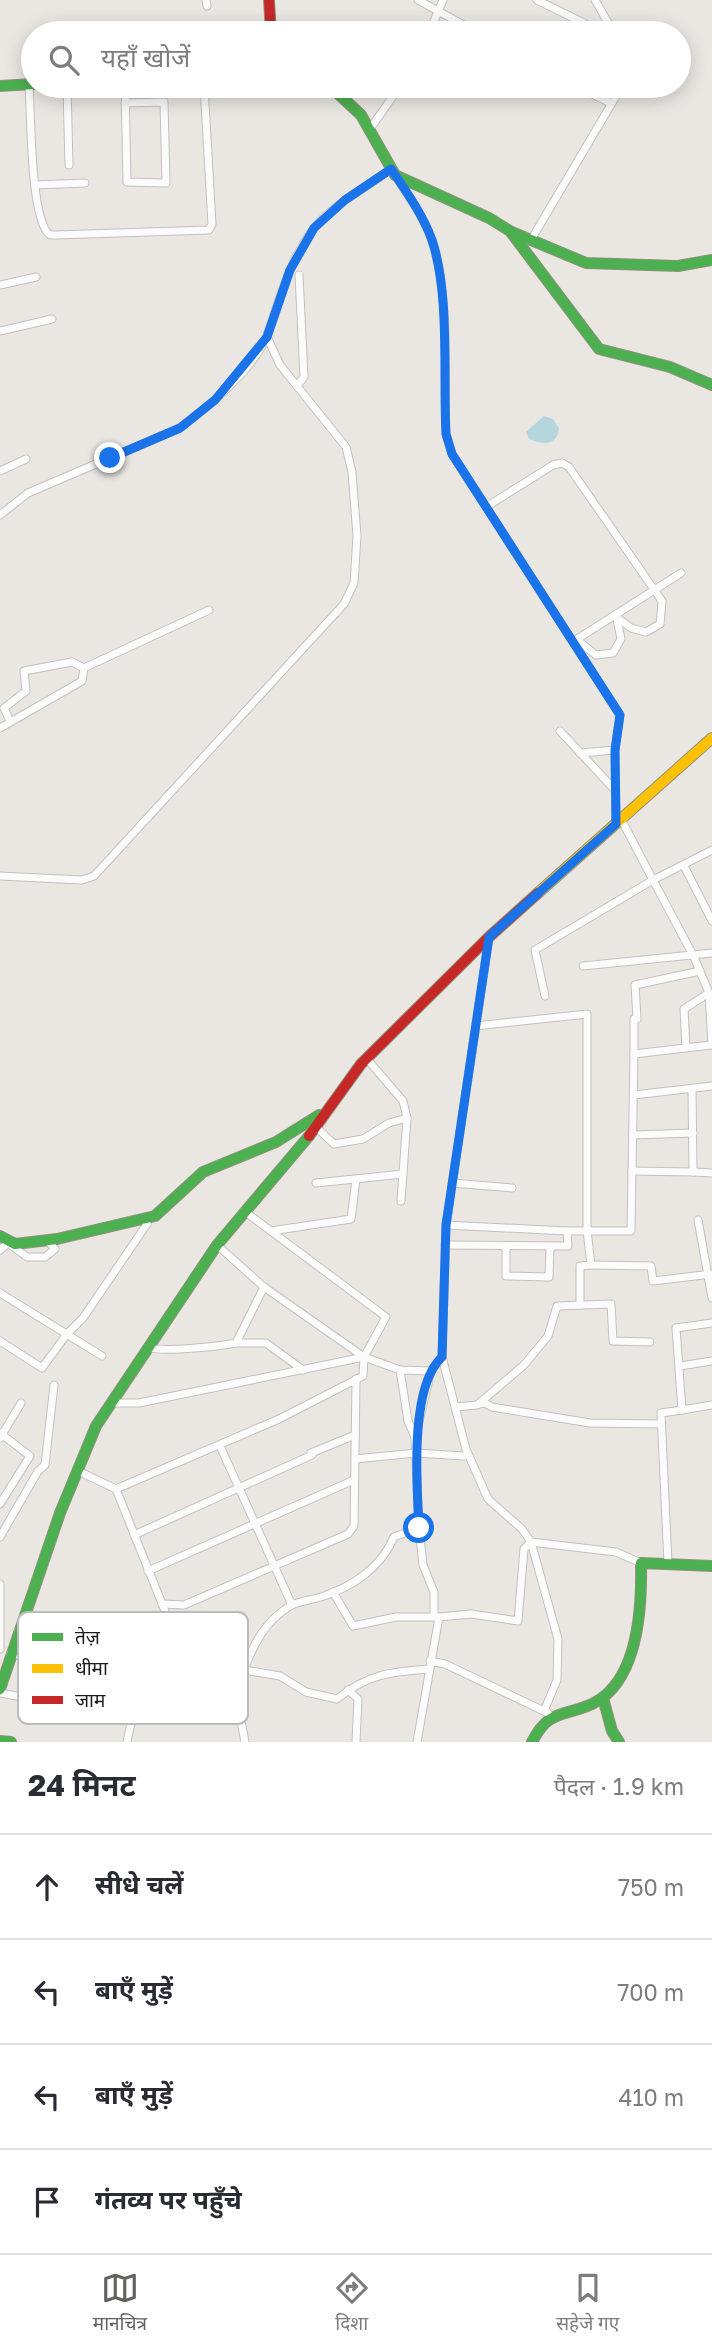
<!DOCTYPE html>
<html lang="hi">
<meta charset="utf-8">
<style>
:root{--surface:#fff;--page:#f2f2f3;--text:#2b2b33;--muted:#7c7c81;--line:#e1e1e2;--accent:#636261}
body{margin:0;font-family:"Golos Text","Noto Sans Devanagari",sans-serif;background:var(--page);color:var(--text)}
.stop{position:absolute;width:21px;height:21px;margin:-16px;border:5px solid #1a73e8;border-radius:50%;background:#fff}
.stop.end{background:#1a73e8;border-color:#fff;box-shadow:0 2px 7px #0008}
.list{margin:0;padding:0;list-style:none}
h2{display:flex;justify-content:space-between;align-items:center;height:91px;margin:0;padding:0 28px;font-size:30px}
h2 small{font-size:23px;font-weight:400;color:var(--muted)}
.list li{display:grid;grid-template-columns:46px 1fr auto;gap:21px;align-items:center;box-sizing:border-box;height:105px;padding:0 28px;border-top:2px solid var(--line)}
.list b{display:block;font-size:26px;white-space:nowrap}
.list em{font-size:23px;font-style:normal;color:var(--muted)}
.icon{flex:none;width:38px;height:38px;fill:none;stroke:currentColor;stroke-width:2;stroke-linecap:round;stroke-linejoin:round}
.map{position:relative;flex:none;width:712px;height:1742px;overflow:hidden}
.search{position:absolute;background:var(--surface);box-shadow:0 4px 18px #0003;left:21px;right:21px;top:21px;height:77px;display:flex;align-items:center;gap:18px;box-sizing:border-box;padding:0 24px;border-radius:38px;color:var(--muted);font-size:26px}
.sheet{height:511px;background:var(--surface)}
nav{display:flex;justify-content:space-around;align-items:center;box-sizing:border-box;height:98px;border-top:2px solid var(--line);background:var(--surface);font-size:19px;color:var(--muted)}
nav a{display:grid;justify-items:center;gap:4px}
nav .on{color:var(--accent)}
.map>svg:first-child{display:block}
.water{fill:#b6d6dd}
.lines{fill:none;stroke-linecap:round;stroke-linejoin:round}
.street-casing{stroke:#c2c1bf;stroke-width:9}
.fast-casing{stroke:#91927c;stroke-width:12}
.slow-casing{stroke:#91927c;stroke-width:12}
.jam-casing{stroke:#91927c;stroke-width:12}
.street{stroke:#fcfbfb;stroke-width:7}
.fast{stroke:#4caf50;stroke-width:10}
.slow{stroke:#ffc107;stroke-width:10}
.jam{stroke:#c62828;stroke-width:10}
.route{stroke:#1a73e8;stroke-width:9}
.key{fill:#fff;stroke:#bbb;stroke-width:2}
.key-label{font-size:19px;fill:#1b1b1b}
</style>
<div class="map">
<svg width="712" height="1742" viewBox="0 0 712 1742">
<rect width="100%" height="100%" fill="#eae7e3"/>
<path class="water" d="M544,416l9,3 6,9c-2,18 -16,17 -30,11l-3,-7z"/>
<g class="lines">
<defs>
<g id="street">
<path d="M206,0l1,6"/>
<path d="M418,0l60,33"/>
<path d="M537,0l67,33"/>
<path d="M595,0l19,33"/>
<path d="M429,33l14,-33"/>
<path d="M29,84c2,27 1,137 21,151h6l153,-5 3,-6 -8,-138"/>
<path d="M67,86l2,79"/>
<path d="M575,86l36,17"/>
<path d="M125,103l39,-1 2,81 -39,-1 -2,-96"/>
<path d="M370,129l30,-43"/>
<path d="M395,175c13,21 29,42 37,66 19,57 11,133 14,193l6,20 168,261 -5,35 1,74"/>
<path d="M35,185l50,-2"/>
<path d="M531,240l91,-154"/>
<path d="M0,285l36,-8"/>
<path d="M0,331l52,-12"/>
<path d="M297,386l7,-9 -5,-102"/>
<path d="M0,471l26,-12"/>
<path d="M486,507l67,-42 9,-2 7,4 93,134 -2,23 -14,8 -15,-4 -16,-12"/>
<path d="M0,515l28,-22 152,-65c28,-21 75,-60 87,-93 13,-37 23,-77 48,-108 21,-25 50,-38 76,-58"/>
<path d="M577,640l19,15 17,-2 8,-14 -4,-20"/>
<path d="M574,641l107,-68"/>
<path d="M10,721l-6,-13 22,-17 -2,-20 48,-9 12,6"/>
<path d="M0,728l82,-47 2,-13 125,-58"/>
<path d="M560,731l54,58"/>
<path d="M580,753l35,-3"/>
<path d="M712,850l-59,30 41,77 15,36 3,52"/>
<path d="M684,866l28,55"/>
<path d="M0,876l82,4 12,-4 250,-272 10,-21 3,-47 -5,-64 -6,-25 -66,-82 -13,-28"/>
<path d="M489,938l-43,287 -4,132 24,92 22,50 34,30 9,13 85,10 25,11"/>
<path d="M583,966l129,-13"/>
<path d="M545,996l-10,-46 118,-70 -32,-61"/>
<path d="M634,1019v35"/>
<path d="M637,1019l-2,-34 65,-14"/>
<path d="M476,1026l111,-12v216l4,35 -11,1v39"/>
<path d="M686,1048l-2,-39 25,-16"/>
<path d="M367,1059l36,42 4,17"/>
<path d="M634,1095l78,-9"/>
<path d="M316,1127l18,17 29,-5 26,-16 18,-5 -6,83"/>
<path d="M633,1135l60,-2"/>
<path d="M632,1171l61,1 -1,-83"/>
<path d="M693,1172l19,1"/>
<path d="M316,1183l87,-9"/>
<path d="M452,1183l60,5"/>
<path d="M698,1220l14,78"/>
<path d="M446,1225l121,6h64l3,-177 77,-9"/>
<path d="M271,1231l80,-12 5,-39"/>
<path d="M217,1245l47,42 100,70 36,13 31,1"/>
<path d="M445,1245l123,1 -1,-15"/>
<path d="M506,1246v30l43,1 1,-30"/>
<path d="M0,1250l8,-7 19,14h18l10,-8 -8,-9"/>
<path d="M591,1265l60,1 2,15 59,-7"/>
<path d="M0,1293l102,63"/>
<path d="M0,1341l42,27 25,-34 16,-16 64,-94"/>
<path d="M236,1343h30l37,27"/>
<path d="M149,1347c10,6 72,-1 87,-4l28,-56"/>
<path d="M680,1366l32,-5"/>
<path d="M400,1370l8,51 7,16"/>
<path d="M111,1403h28l225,-46"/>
<path d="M479,1404l6,-1 7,4 98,16 71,1"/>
<path d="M456,1407l21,-2 47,-40 24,-29 9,-30 54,-2 2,37 37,1"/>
<path d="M682,1410l30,-5"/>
<path d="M0,1433l30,23 -30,48"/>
<path d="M0,1438l21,-35"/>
<path d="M220,1446l72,159"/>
<path d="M311,1453l44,-18"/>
<path d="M355,1459l61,-6 48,3"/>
<path d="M78,1471l38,18"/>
<path d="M134,1535l178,-80"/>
<path d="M0,1537l38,-66 7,-6 9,-80"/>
<path d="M668,1563l-7,-150 21,-3 -6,-82 36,-5"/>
<path d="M148,1571l206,-91"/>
<path d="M0,1584v65"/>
<path d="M333,1592l20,34 43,-9h38"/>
<path d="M162,1604l22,1 164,-71 6,-8 2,-147"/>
<path d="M167,1616l-51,-127 163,-70 84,-43 1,-19 22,-40 -142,-106"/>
<path d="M439,1617l32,-3 47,7 6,-72 7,-7 27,97 -1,41 -13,31"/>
<path d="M18,1631l94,-6 32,9 15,16 15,6 70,14c9,-25 21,-49 46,-64 9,-5 21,-6 31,-9 31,-10 60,-29 73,-60l25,-9"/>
<path d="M10,1654c50,7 103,21 152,10"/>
<path d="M430,1661l15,3 103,49"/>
<path d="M231,1669l14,73"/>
<path d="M244,1670l36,6 26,16 31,7c31,-25 53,-27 91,-30"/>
<path d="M95,1687l36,2 6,4 -10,49"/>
<path d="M348,1690l10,9 -2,43"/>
<path d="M0,1693l75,14 58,5"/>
<path d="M417,1742l22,-125h-5v-25l-11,-27 -4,-37 -4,-90 16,-67 11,-14"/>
</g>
<g id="fast">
<path d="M0,86l33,-2"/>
<path d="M330,86l31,29 34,60 94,43 21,13 89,118 71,18 42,18"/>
<path d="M512,232l74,31 92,3 34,-6"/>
<path d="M0,1236l15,8 42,-5 98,-23 48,-44 73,-30 43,-27"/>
<path d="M0,1689l60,-176 36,-87 121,-181 92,-109"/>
<path d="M603,1698l9,33 7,11"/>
<path d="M0,1741l11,1"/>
<path d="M532,1742c17,-33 31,-25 60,-38 47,-22 50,-97 49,-141l71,3"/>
</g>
<path id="slow" d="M538,893l174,-155"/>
<g id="jam">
<path d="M269,0l2,33"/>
<path d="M309,1136l52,-72 128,-127 49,-44"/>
</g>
</defs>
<use href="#street" class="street-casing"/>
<use href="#fast" class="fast-casing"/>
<use href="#slow" class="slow-casing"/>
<use href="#jam" class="jam-casing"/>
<use href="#street" class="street"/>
<use href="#fast" class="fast"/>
<use href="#slow" class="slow"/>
<use href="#jam" class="jam"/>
</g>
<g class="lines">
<path class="route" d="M110,458l70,-30 35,-28 52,-63 23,-67 24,-42 31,-28 46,-31c15,22 32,46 41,71 18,54 11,136 14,194l6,20 168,261 -5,35 1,74 -127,113 -43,288 -4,132c-33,30 -25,129 -23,171"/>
</g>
<rect x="18" y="1612" width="230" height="112" rx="10" class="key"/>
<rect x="32" y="1633" width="31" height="8" fill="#4caf50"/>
<rect x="32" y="1664" width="31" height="9" fill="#ffc107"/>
<rect x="32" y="1696" width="31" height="8" fill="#c62828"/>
<g class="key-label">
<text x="75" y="1644">तेज़</text>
<text x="75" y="1675">धीमा</text>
<text x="75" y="1707">जाम</text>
</g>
</svg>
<div class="stop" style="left:419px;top:1528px"></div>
<div class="stop end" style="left:110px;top:458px"></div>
<div class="search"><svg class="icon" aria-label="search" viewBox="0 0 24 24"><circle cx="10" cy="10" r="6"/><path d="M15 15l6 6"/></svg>यहाँ खोजें</div>
</div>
<section class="sheet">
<h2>24 मिनट<small>पैदल · 1.9 km</small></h2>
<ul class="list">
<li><svg class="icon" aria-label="ahead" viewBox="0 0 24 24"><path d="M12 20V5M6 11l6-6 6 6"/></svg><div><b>सीधे चलें</b></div><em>750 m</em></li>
<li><svg class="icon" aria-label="left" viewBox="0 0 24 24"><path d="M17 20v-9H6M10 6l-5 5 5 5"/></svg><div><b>बाएँ मुड़ें</b></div><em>700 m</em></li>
<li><svg class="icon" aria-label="left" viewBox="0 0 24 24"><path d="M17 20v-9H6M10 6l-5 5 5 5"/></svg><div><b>बाएँ मुड़ें</b></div><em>410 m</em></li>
<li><svg class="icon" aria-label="arrive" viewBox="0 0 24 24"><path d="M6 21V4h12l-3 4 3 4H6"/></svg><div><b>गंतव्य पर पहुँचे</b></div></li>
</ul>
</section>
<nav>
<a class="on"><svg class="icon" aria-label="map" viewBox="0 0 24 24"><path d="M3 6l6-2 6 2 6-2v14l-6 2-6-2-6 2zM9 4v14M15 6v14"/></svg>मानचित्र</a>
<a><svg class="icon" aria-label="directions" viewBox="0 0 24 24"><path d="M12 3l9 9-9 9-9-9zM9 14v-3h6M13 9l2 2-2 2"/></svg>दिशा</a>
<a><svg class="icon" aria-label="saved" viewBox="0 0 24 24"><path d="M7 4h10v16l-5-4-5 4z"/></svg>सहेजे गए</a>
</nav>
